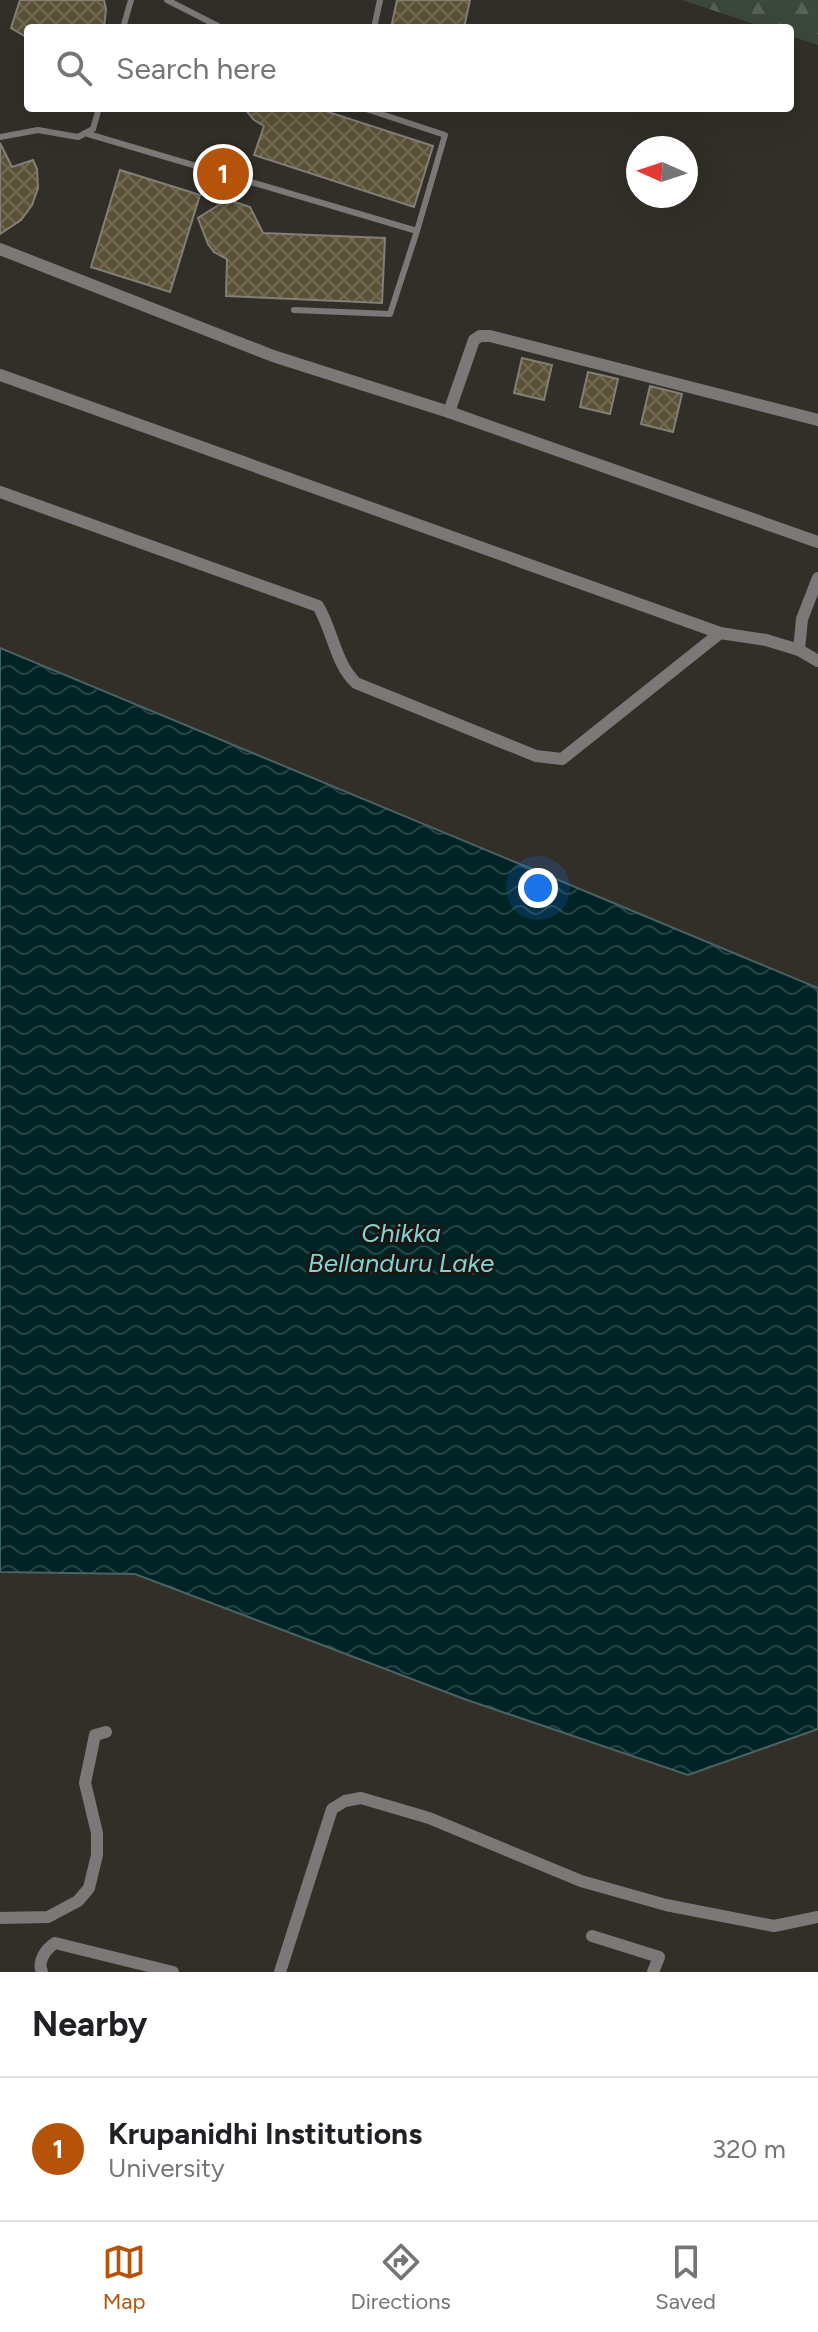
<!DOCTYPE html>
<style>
:root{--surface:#fff;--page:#f6f6f6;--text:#202124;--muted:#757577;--line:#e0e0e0;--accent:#b45309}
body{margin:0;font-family:Figtree,sans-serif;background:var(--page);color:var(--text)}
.compass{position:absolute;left:626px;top:136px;width:72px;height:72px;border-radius:50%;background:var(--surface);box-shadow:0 8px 32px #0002;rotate:273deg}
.you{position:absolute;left:538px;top:888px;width:28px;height:28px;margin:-20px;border:6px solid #fff;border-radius:50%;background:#1a73e8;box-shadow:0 0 0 12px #1a73e833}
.badge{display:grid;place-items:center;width:52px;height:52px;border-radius:50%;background:var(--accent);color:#fff;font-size:26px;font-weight:700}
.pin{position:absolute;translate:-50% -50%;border:4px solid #fff;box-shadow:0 2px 8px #0006}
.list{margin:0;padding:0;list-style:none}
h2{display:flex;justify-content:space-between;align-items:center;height:104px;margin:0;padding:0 32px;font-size:34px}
h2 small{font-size:26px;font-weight:400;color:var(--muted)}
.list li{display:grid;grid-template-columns:52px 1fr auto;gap:24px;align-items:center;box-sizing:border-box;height:144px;padding:0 32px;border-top:2px solid var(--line)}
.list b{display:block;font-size:30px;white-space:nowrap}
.list p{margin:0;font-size:26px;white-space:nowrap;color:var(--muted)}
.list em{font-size:26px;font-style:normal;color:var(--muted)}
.icon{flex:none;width:44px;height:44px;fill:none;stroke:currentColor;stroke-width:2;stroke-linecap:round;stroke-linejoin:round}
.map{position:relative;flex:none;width:818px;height:1972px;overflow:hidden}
.search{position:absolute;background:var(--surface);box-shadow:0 8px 32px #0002;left:24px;right:24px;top:24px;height:88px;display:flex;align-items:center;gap:20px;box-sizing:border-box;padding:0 28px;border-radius:8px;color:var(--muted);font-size:30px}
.sheet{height:248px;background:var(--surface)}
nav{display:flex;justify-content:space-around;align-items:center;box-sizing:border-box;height:112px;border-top:2px solid var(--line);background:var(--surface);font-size:22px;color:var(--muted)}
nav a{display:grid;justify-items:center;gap:4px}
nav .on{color:var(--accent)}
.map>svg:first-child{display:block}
.forest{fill:url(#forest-firs)}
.water{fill:url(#water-waves);stroke:#4a6262;stroke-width:2}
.building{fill:url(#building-cross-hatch);stroke:#827f77;stroke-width:2}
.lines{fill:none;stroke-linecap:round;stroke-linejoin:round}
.lane{stroke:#7d7878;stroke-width:6}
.street{stroke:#7d7878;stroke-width:12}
.labels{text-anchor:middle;stroke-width:6;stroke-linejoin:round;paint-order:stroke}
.water-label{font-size:26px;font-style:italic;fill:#89d0d2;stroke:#181714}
</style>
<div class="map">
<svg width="818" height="1972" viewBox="0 0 818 1972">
<defs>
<pattern id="forest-firs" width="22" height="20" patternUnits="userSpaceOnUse" patternTransform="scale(2)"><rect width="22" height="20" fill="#3b483b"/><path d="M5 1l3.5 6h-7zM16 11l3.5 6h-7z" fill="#586358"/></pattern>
<pattern id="water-waves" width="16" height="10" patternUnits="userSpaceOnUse" patternTransform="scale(2)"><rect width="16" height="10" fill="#002425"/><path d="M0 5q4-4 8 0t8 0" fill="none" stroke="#264445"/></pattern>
<pattern id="building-cross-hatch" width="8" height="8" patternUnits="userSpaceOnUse" patternTransform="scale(2)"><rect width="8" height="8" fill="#5b5137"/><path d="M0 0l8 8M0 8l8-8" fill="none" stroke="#736a54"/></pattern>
</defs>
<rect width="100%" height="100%" fill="#322f29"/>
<path class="forest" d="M682,0h136v45l-28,-9v-8h-24z"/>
<path class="water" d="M0,648l818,340v741l-130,46 -221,-75 -332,-126 -135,-2z"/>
<g class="building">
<path d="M20,0h84l2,9 -2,19h-76v10l-17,-10z"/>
<path d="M397,0h73l-6,28h-73z"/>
<path d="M244,108h72l117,38 -19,61 -160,-52 10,-29 -10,-6z"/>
<path d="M0,143l12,24 21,-7 4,9 1,19 -6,17 -11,15 -21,14z"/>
<path d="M120,170l80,25 -30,97 -79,-25z"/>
<path d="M232,201l18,6 13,26 122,5 -3,65 -156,-7 1,-37 -13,-7 -6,-8 -10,-26 24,-15z"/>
<path d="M522,358l30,7 -8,35 -30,-7z"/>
<path d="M588,372l30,7 -8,35 -30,-7z"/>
<path d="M650,386l32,8 -9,38 -32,-8z"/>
</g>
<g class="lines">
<g class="lane">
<path d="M167,0l55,28"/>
<path d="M123,28l8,-28"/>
<path d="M374,28l6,-28"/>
<path d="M88,134l329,97 28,-96 -82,-27"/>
<path d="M0,137l38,-7 40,7 15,-8 6,-21"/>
<path d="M294,310l96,4 27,-83"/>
</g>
<g class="street">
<path d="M0,249l273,107 176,56 369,130"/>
<path d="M0,375l720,258 46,7 33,10 19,11"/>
<path d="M449,412l25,-72 6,-4h10l328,84"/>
<path d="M0,492l318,114c15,25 17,57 38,77l180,73 26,3 158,-126"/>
<path d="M799,650l3,-31 16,-41"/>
<path d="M0,1918l48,-1 30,-16 11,-13 8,-33v-22l-12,-50 10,-48 11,-3"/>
<path d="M592,1936l67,21 -6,15"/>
<path d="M42,1972c-5,-11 4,-23 13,-29l118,29"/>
<path d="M280,1972l52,-163 13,-8 16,-3 68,20 152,63 85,24 108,21 44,-9"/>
</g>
</g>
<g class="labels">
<g class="water-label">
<text x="401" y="1242">Chikka<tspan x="401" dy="30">Bellanduru Lake</tspan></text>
</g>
</g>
</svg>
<svg class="compass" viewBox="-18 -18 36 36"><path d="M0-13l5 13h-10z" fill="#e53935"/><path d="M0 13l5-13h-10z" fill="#757577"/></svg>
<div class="you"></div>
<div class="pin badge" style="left:223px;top:174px">1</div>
<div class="search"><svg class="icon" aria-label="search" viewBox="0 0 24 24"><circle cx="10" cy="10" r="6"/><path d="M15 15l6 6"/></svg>Search here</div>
</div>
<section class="sheet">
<h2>Nearby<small></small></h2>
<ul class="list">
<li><span class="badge">1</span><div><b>Krupanidhi Institutions</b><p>University</p></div><em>320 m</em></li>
</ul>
</section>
<nav>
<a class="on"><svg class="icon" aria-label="map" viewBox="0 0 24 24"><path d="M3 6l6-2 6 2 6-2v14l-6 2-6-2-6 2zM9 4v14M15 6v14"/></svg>Map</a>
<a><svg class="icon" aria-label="directions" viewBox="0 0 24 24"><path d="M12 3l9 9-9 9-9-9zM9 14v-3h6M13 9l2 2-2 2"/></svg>Directions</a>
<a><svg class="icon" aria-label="saved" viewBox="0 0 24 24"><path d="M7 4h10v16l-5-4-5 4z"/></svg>Saved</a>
</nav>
